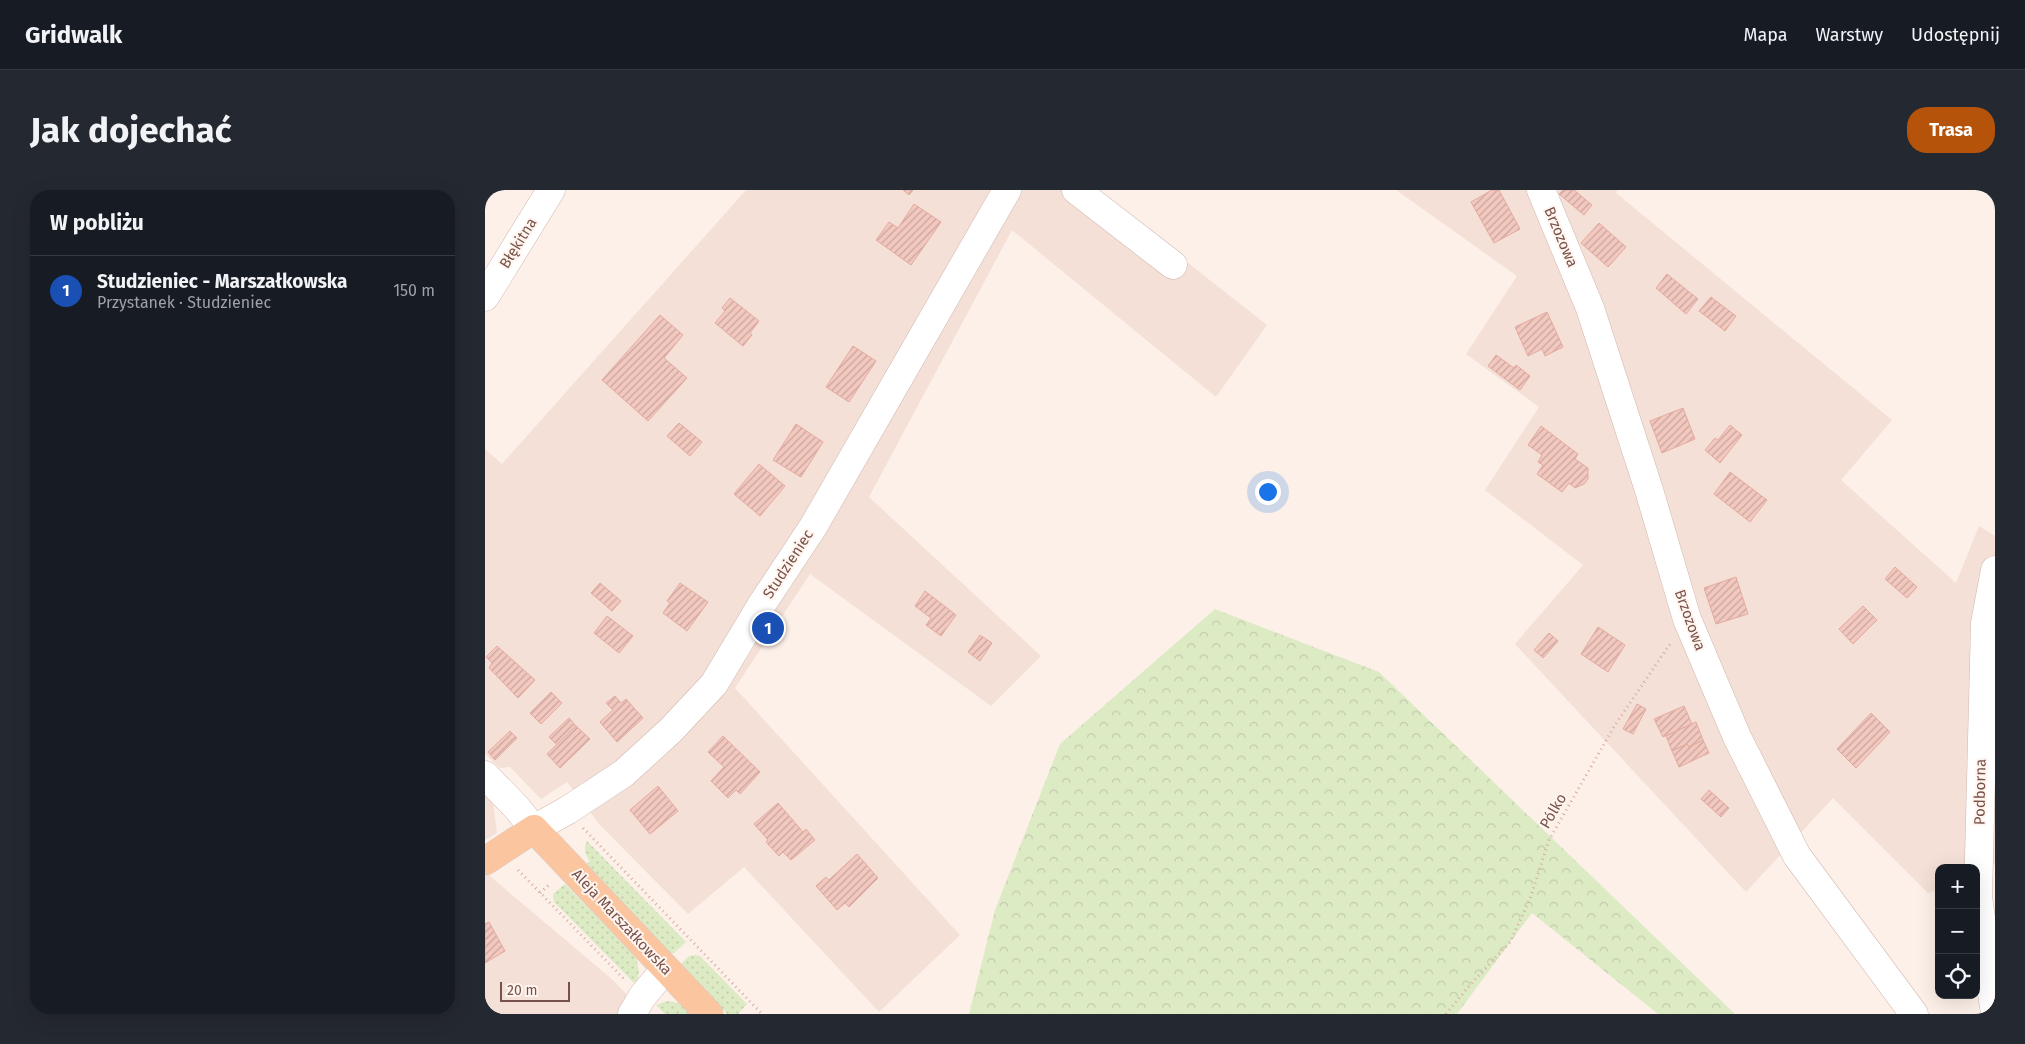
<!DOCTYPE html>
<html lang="pl">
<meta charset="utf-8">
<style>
:root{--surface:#171b24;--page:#242831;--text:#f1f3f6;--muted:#9ea1a6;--line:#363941;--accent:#b45309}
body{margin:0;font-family:"Fira Sans",sans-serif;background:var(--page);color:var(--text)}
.controls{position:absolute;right:15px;bottom:15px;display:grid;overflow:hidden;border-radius:10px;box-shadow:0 5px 20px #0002}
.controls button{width:45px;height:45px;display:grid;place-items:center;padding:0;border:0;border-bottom:1px solid var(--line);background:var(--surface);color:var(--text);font:25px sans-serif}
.scale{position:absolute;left:15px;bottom:12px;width:70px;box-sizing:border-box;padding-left:5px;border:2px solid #77514b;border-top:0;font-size:14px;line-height:18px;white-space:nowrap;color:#77514b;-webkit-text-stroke:4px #fff5ee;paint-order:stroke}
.you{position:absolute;left:782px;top:301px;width:18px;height:18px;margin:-12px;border:4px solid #fff;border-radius:50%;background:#1a73e8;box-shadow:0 0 0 8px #1a73e833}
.badge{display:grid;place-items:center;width:32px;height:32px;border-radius:50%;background:var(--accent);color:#fff;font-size:16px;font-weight:700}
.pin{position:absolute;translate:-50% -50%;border:2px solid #fff;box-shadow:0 1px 5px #0006}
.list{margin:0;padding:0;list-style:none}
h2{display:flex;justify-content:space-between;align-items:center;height:65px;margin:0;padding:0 20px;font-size:21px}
h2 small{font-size:16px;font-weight:400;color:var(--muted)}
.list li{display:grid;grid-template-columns:32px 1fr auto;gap:15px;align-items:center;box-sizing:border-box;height:70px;padding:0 20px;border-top:1px solid var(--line)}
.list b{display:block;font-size:19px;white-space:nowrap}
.list p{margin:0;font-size:16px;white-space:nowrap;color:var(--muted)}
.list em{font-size:16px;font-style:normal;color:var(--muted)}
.icon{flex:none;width:28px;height:28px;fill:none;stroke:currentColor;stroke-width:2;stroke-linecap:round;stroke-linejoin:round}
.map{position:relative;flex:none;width:1510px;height:824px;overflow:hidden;border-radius:20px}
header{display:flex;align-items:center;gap:30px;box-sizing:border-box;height:70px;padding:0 25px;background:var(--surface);border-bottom:1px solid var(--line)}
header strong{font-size:24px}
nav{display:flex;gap:28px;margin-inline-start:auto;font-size:18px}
.intro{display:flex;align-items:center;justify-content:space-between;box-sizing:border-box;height:120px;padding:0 30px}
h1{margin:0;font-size:35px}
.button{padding:12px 22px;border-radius:20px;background:var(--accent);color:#fff;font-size:18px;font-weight:700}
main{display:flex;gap:30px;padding:0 30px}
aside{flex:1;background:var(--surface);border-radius:20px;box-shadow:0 5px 20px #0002}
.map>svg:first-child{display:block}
.residential{fill:#f4e0d6}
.grass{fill:url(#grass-dots)}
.forest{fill:url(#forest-crowns)}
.building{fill:url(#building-hatch);stroke:#e5aa9f}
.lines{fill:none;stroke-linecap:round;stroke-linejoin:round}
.minor-casing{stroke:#d1b7af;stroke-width:29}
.major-casing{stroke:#d9cecd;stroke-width:29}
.path{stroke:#d7aba2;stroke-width:3;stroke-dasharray:1 4;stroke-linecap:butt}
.minor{stroke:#fff;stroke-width:28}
.major{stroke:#fbc5a0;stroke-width:28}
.labels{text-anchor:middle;stroke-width:4;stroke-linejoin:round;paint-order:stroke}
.street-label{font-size:15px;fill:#77514b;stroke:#fff5ee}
</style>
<header>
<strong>Gridwalk</strong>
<nav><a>Mapa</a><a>Warstwy</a><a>Udostępnij</a></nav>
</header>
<div class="intro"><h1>Jak dojechać</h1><a class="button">Trasa</a></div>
<main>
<aside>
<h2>W pobliżu<small></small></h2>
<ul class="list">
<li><span class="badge" style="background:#1a4fb4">1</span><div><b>Studzieniec - Marszałkowska</b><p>Przystanek · Studzieniec</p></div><em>150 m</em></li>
</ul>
</aside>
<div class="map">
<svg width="1510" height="824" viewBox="0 0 1510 824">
<defs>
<pattern id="grass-dots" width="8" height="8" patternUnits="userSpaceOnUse" patternTransform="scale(1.25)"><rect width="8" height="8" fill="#ddebc5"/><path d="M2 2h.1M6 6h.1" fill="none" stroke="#c1cbab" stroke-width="1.8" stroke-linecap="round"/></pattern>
<pattern id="forest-crowns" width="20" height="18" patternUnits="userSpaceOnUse" patternTransform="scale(1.25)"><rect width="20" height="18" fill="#ddebc5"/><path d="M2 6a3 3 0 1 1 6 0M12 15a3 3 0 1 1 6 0" fill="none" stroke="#c1cbab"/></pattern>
<pattern id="building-hatch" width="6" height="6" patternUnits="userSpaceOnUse" patternTransform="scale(1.25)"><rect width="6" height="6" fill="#f2c8bf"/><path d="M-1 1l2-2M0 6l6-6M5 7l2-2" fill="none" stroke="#c9a59d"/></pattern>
</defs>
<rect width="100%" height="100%" fill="#fcf0e8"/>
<g class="residential">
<path d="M261,0h349l172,135 -51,72 -204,-167 -143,267 172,159 -50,50 -181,-132 -75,114 225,247 -81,77 -135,-145 -56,47 -88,-89 -33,-43 -26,17 -31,-32 -10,1 -15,-14v-305l17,15z"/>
<path d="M911,0h221l-1,3 276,227 -51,60 115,103 23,-57 16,10v328l-19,8v-4h-37v21l-11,4 -95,-95 -87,94 -231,-248 68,-79 -98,-75 54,-83 -73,-53 51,-78z"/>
<path d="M0,605l8,8 4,30 -12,7z"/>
<path d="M0,682l128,108 32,34h-160z"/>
</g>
<g class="grass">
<path d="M102,651l99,101 -12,11 -5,1 -85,-88 6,-5c-5,-6 -7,-13 -3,-20z"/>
<path d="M80,694l71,72 3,16 -2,11 -4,-1 -79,-80 -1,-8z"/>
<path d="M210,765l5,1 47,48 -9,10h-11l-46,-50 8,-8z"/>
<path d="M182,811c11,1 19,5 27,13h-29l-9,-9z"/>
</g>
<path class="forest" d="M730,419l164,63 356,342h-77l-126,-101 -75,101h-488l26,-104 65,-166z"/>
<g class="building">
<path d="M418,0h10l-4,5z"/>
<path d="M1007,0h7l21,39 -26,14 -23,-41z"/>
<path d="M1078,0h11l18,15 -8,10 -25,-21z"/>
<path d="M429,14l27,18 -30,43 -35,-25 13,-18 9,6z"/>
<path d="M1114,33l27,24 -18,20 -27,-24z"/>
<path d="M1182,84l31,25 -12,15 -30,-26z"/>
<path d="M1226,107l25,19 -11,15 -26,-20z"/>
<path d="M245,108l29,23 -9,12 2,2 -9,11 -28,-23 10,-12 -3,-3z"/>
<path d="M1062,122l16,35 -18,9 -3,-7 -14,7 -13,-29z"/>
<path d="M175,125l23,20 -19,23 23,20 -39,43 -46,-41z"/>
<path d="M368,156l23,15 -27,41 -23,-15z"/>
<path d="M1011,165l18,13 2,-3 14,11 -10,14 -32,-24z"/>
<path d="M1198,218l12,31 -33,14 -12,-32z"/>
<path d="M194,233l23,19 -12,14 -23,-20z"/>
<path d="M311,234l27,18 -22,35 -28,-17z"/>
<path d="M1245,235l12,10 -22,28 -15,-13 10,-12 3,2z"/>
<path d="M1056,236l37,28 -3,5 13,9v11l-4,5 -9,4 -6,-5 -7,9 -25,-18 6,-9 -5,-3 4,-7 -14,-10z"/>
<path d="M274,274l26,22 -25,30 -26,-22z"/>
<path d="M1245,282l37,28 -17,22 -36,-28z"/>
<path d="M1410,377l22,20 -10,11 -22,-19z"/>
<path d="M1251,387l12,37 -32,10 -12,-36z"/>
<path d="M115,393l21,18 -9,10 -21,-18z"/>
<path d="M195,393l28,19 -21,29 -24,-18 7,-10 -3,-2z"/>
<path d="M440,401l31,24 -15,21 -15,-11 5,-7 -16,-12z"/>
<path d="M1378,416l14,14 -24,24 -14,-15z"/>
<path d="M122,426l26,20 -14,17 -25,-20z"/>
<path d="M1113,437l27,18 -17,27 -27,-18z"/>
<path d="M1064,443l9,8 -15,17 -9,-8z"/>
<path d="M495,445l12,8 -12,18 -12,-9z"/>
<path d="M12,456l38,34 -17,18 -29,-30 3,-5 -6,-6z"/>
<path d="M66,502l11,11 -21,21 -11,-11z"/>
<path d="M130,506l6,7 5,-4 17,19 -26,24 -17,-20 13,-12 -7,-7z"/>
<path d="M1152,514l9,5 -13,25 -10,-5z"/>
<path d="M1199,516l8,18 -29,13 -9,-18z"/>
<path d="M1386,523l19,19 -34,36 -19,-19z"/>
<path d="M84,528l7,8 -19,19 -8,-8z"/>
<path d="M1211,532l7,18 -14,7 -2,-3 -15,7 -6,-15z"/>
<path d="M91,536l14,13 -30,29 -13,-14z"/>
<path d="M25,541l7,7 -22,22 -7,-8z"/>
<path d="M238,546l37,36 -20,22 -4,-4 -8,8 -17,-17 13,-14 -16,-15z"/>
<path d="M1218,550l6,13 -30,14 -7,-16 15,-7 2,3z"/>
<path d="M173,596l20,25 -28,23 -20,-24z"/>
<path d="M1224,600l20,18 -8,9 -20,-18z"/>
<path d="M293,613l25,29 3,-3 9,11 -24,20 -8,-8 -4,4 -13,-14 2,-2 -14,-16z"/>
<path d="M372,664l21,24 -29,29 -4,-4 -8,7 -21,-24 10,-9 3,3z"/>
<path d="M4,732l16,29 -20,12v-39z"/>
</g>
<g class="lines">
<defs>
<g id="minor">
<path d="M591,0l97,75"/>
<path d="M1056,0l49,118 59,182 38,129 50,118 60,119 117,158"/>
<path d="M0,107l66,-107"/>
<path d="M0,585l32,33 17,21 34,-19 56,-37 47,-43 43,-46 48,-80 51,-77 194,-337"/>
<path d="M147,824l10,-17 23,-28"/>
<path d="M1510,824l-17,-117 7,-274 10,-53"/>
</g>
<path id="major" d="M0,671l49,-32 175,185"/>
</defs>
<use href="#minor" class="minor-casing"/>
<use href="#major" class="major-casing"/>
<g class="path">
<path d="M98,638l179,186"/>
<path d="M33,680l107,110"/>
<path d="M55,703l11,-10"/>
<path d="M961,824l23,-28 41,-44 20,-43 19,-59 66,-115 55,-81"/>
</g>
<use href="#minor" class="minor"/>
<use href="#major" class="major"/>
</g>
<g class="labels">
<g class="street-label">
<text transform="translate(1076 47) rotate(67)" y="5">Brzozowa</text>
<text transform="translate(33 53) rotate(-58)" y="5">Błękitna</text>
<text transform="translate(303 374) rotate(-57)" y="5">Studzieniec</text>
<text transform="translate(1205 430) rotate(70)" y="5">Brzozowa</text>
<text transform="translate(1495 602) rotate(-89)" y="5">Podborna</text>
<text transform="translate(1068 621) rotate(-60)" y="5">Pólko</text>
<text transform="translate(137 732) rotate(47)" y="5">Aleja Marszałkowska</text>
</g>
</g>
</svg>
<div class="controls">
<button>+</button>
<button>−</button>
<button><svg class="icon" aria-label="locate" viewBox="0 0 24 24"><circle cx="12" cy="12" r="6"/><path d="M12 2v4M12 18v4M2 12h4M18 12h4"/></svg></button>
</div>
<div class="scale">20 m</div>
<div class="you"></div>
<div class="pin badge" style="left:283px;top:438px;background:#1a4fb4">1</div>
</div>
</main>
